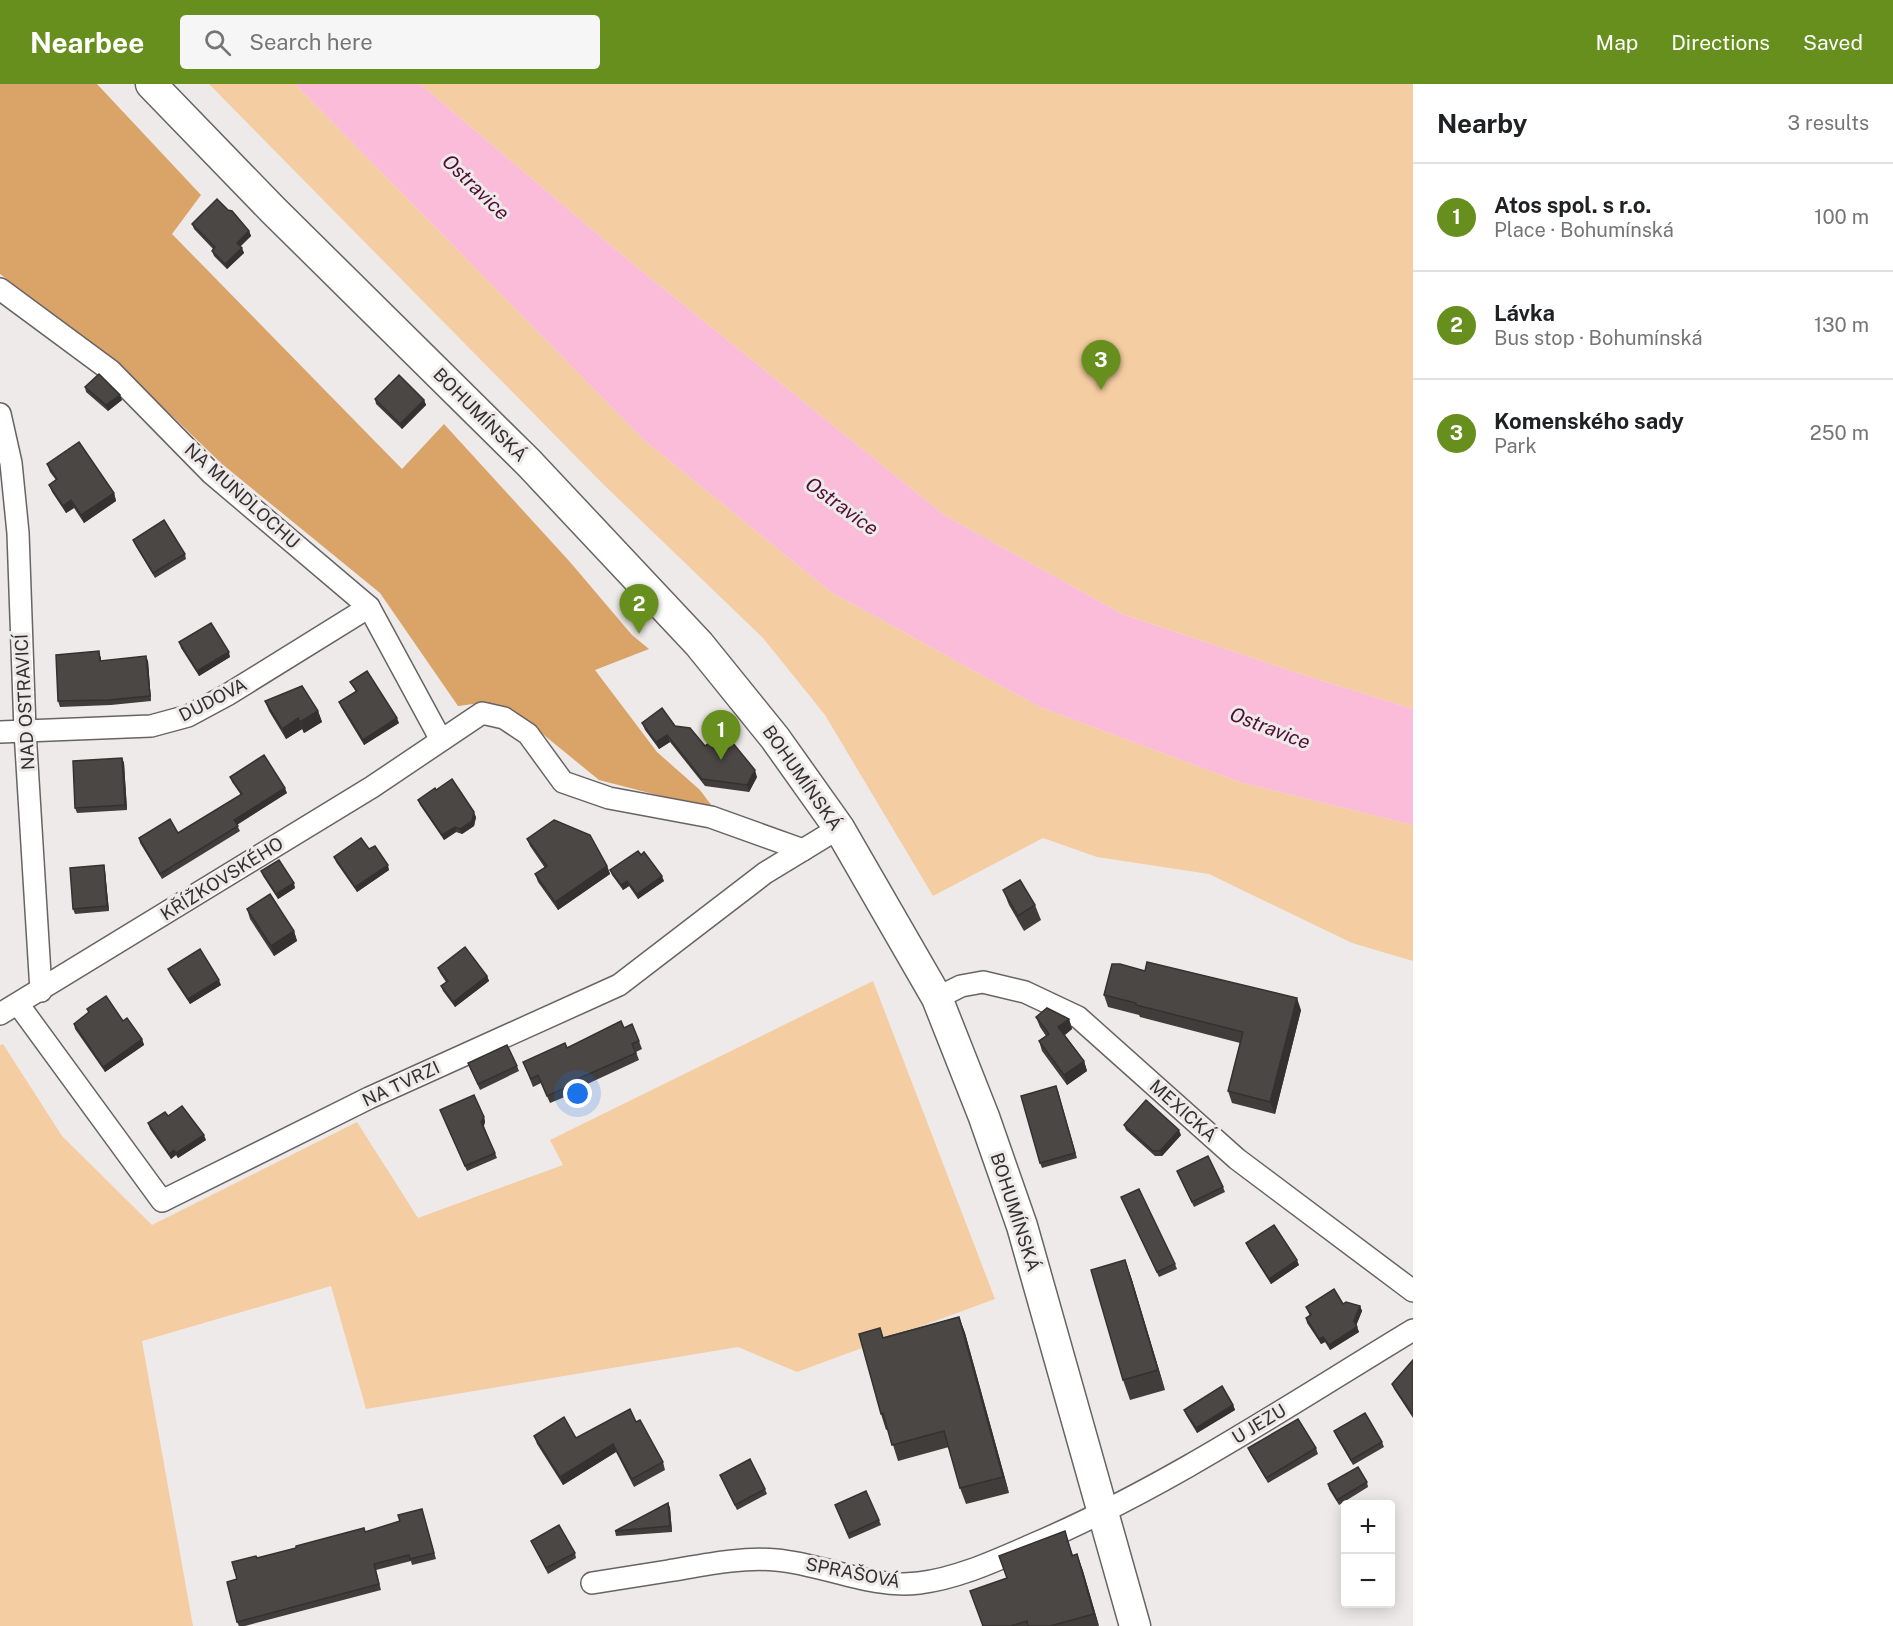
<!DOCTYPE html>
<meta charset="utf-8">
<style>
:root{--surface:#fff;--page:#f6f6f6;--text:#202124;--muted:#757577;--line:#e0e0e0;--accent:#678f1d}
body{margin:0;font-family:"Public Sans",sans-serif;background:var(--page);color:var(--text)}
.controls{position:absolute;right:18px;bottom:18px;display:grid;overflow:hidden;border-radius:6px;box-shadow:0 3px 15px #0003}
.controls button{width:54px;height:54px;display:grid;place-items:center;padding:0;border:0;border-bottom:2px solid var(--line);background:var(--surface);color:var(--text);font:30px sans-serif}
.you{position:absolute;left:578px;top:1010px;width:21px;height:21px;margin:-15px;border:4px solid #fff;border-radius:50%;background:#1a73e8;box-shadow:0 0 0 9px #1a73e833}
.badge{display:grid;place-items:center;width:39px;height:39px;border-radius:50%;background:var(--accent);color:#fff;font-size:20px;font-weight:700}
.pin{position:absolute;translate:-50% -50px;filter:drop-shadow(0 2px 3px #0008)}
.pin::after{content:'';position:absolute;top:32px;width:21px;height:18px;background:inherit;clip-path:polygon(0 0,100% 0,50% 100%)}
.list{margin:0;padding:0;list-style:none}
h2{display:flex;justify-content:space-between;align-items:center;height:78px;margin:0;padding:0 24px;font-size:26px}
h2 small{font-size:20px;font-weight:400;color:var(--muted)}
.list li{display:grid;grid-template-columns:39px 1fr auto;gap:18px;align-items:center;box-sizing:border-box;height:108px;padding:0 24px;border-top:2px solid var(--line)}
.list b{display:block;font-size:22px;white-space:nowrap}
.list p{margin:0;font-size:20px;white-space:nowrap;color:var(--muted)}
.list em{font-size:20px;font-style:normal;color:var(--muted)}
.icon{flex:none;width:33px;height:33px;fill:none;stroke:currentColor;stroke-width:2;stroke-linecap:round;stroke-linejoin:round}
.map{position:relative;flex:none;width:1413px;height:1542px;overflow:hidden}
header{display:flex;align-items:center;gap:36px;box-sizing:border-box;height:84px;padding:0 30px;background:var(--accent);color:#fff}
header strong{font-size:28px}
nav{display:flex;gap:33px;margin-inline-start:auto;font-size:21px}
.search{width:420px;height:54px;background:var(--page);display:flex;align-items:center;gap:15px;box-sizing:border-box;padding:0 21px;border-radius:6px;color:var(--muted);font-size:22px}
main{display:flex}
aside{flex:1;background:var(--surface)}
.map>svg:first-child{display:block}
.green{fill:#f5cda2}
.forest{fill:#daa468}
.water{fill:#fabcd9}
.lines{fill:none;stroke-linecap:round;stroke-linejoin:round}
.minor-casing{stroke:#686463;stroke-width:24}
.secondary-casing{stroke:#686463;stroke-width:33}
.minor{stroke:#fff;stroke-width:21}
.secondary{stroke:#fff;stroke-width:30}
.wall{fill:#403d3b}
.shaded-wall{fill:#343230}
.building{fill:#4a4745;stroke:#343230;stroke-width:1.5}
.labels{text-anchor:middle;stroke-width:6;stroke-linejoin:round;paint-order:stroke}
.street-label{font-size:18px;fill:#323030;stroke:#eeeae9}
.water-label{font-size:20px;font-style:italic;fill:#4f0e34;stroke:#eeeae9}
</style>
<header>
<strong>Nearbee</strong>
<div class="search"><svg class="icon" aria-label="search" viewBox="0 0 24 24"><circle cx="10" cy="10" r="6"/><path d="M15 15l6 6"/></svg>Search here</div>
<nav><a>Map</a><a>Directions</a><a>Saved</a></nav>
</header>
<main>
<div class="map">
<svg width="1413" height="1542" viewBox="0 0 1413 1542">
<rect width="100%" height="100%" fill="#eeeae9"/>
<g class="green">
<path d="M209,0h86l349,356 187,152 209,115 200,75 173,43v136l-61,-18 -143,-69 -112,-17 -54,-19 -110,58 -108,-181 -62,-77 -161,-155z"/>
<path d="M420,0h993v625l-113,-35 -178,-60 -178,-99 -310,-250z"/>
<path d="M873,897l122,318 -198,73 -59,-25 -372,62 -35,-123 -189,55 51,285h-193v-581l3,-1 59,92 90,89 205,-103 61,96 145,-53 -13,-25z"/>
</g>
<path class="forest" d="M0,0h97l104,111 -29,39 230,235 42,-45 126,138 62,73 17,14 -54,21 62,82 43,38 15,20 -116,-30 -87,-71 -31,-6 -23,3 -78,-113 -158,-129 -106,-102 -116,-88z"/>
<path class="water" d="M295,0h125l214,181 310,250 178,99 178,60 113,35v116l-173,-43 -200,-75 -209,-115 -187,-152z"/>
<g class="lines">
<defs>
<g id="minor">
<path d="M0,205l111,82 100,102 158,134 72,133"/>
<path d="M0,330l11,49 7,70 7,198 16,260"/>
<path d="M0,648l151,-6 37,-10 39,-21 142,-88"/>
<path d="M937,914l24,-12 22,-4 42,10 53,25 159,142 176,132"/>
<path d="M18,920l144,197 207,-103 250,-113 146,-112 74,-45"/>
<path d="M0,930l372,-227 110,-74 22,5 24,16 35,48 46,16 102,19 92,33"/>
<path d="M592,1499c26,-4 51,-8 76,-12 36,-6 72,-14 108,-11 48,4 94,29 143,23 40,-5 78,-23 115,-39 133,-57 255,-139 379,-214"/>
</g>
<path id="secondary" d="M151,0l122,126 256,253 170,181 76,94 64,90 98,170 47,119 38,109 113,400"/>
</defs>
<use href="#minor" class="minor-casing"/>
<use href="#secondary" class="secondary-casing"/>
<use href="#minor" class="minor"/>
<use href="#secondary" class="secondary"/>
</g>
<g class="wall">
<path d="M192,140l57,7 2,5 -11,10 4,7 -17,16 -13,-13 -2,-5 1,-2 -19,-20z"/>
<path d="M85,303l37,13 -14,11 -22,-19z"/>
<path d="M375,315l49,1 2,5 -24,24 -26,-25z"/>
<path d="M47,380l67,29 2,8 -32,22 -10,-15 -8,5 -14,-21 -3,-7 7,-5 -6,-8z"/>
<path d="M133,456l52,14 1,5 -31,19 -20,-33z"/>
<path d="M179,558l51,15 -31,19 -18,-28z"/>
<path d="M101,572v5h47l3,40 -40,4 -51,2 -2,-6z"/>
<path d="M350,598l49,41 -35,22 -23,-38 -2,-5 17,-10z"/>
<path d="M265,617l53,10 4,11 -18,11 -2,-4 -16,10 -17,-28z"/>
<path d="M642,639l33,3 30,20 52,31 -8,15 -44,-6 -35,-44 -11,7 -14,-19z"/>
<path d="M122,674l2,5 3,47 -50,3 -2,-5z"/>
<path d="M230,693l57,16 -50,32 3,6 -78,48 -22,-36 -1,-5 39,-5 63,-38 -9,-13z"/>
<path d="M436,706l40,27 -2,9 -12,8 -6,-2 -12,8 -24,-35 -2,-5z"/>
<path d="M527,755l80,27 3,8 -52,36 -20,-28 -3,-8 10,-6 -15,-22z"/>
<path d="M369,765l20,21 -32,22 -21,-30 -2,-5z"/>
<path d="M641,771l23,26 -26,18 -9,-13 -6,4 -11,-15 -2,-5z"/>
<path d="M105,787l4,40 -34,3 -2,-5z"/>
<path d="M261,787l34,17 -17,11 -15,-23z"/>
<path d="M1003,806l32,15 6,15 -17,11 -15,-26z"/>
<path d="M247,825l47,22 3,10 -23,15 -24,-37z"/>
<path d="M438,884l49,8 2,5 -34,26 -12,-16 -2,-5 5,-4 -6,-9z"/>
<path d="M168,885l53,16 -31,19 -20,-30z"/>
<path d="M1104,911l197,15 -26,104 -43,-11 -4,-12 12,-48 -100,-26 -1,-2 -31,-8z"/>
<path d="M87,925l36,12 19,18 2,6 -39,27 -30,-43 -1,-5 15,-11z"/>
<path d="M1036,933l33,2 3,10 -7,6 19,26 3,10 -20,14 -25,-34 -3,-10 7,-5 -6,-9z"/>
<path d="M624,944l15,13 3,8 -6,3 3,8 -56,26 1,3 -34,14 -9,-20 -8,4 -10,-25z"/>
<path d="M517,982l2,5 -39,19 -10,-22z"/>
<path d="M1058,1007l19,67 -35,10 -2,-5z"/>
<path d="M442,1031l42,2 1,5 -1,4 13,32 -30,13z"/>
<path d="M168,1032l38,24 -28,18 -2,-3 -5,4 -21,-30 -2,-6z"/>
<path d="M1124,1041l57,10 -19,21h-7l-29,-26z"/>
<path d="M1177,1087l46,16 2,5 -31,15z"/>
<path d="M1121,1113l54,67 2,5 -18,8z"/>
<path d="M1246,1159l53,22 -28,19 -23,-36z"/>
<path d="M1125,1176l7,20 33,110 -35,10 -7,-20z"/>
<path d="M1343,1220l17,2 2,5 -6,14 3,7 -29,18 -5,-8 -4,2 -14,-21 -1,-5 4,-2 -4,-9z"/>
<path d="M959,1233l6,16 44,160 -43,11 -6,-16 -11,-41 -51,14 -10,-32 -2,1 -5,-16 3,-77z"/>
<path d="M1413,1276v58l-19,-29 -2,-5z"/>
<path d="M1233,1321l2,5 -38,23 -11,-18 -2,-5z"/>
<path d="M636,1338l27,40 2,8 -31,17 -18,-35 -53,33 -26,-41 -3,-8 42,2z"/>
<path d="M1334,1347l48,11 2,5 -31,18 -17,-29z"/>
<path d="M1248,1364h68l2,6 -50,29 -18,-30z"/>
<path d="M720,1391l45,14 2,5 -30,16z"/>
<path d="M1367,1398l1,5 -29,18 -10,-16 -1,-5z"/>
<path d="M668,1419l2,5 2,24 -56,4 -1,-5z"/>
<path d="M422,1425l14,50 -24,6 -1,-4 -35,9 5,20 -136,36h-6l-2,-4v-43l20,-21 108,-26 35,-11z"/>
<path d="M837,1426l42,10 2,5 -32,14z"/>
<path d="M1065,1447l8,24 4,-1 6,17 16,55h-116l24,-48z"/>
<path d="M531,1457l44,12 1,5 -28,16z"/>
</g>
<g class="shaded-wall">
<path d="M249,147l2,5 -12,12 -2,-5z"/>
<path d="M242,164l2,5 -17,16 -2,-5z"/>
<path d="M120,311l2,5 -14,11 -2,-6z"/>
<path d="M424,316l2,5 -24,24 -2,-5z"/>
<path d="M114,409l2,8 -32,22 -3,-8z"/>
<path d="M71,416l3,8 -8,5 -3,-7z"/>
<path d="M229,568l1,5 -31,19 -2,-5z"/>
<path d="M146,572l2,5 3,40 -1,-5z"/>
<path d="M318,627l4,11 -18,11 -4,-11z"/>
<path d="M298,634l4,11 -16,10 -4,-10z"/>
<path d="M397,634l2,5 -35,22 -1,-5z"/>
<path d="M667,651l3,7 -11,7 -3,-7z"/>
<path d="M122,674l2,5 3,47 -2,-5z"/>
<path d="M755,686l2,7 -8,15 -2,-7z"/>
<path d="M285,704l2,5 -51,32 -2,-5z"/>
<path d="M474,728l2,5 -2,9 -12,8 -2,-5z"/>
<path d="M455,743l1,5 -12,8 -2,-5z"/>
<path d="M104,781l1,6 4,40 -2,-5z"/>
<path d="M388,781l1,5 -32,22 -2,-5z"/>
<path d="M607,782l3,8 -52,36 -3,-8z"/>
<path d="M662,792l2,5 -26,18 -1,-5z"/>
<path d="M627,797l2,5 -6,4 -2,-5z"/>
<path d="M294,799l1,5 -17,11 -2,-5z"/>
<path d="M294,847l3,10 -23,15 -3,-10z"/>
<path d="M487,892l2,5 -34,26 -2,-5z"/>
<path d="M219,896l2,5 -31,19 -2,-5z"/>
<path d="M1297,914l4,12 -26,104 -5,-12z"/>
<path d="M1069,935l3,10 -10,8 -4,-10z"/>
<path d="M142,955l2,6 -39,27 -2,-5z"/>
<path d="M1084,977l3,10 -20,14 -3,-10z"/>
<path d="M484,1033l1,5 -2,5 -2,-5z"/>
<path d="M1179,1046l2,5 -19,21 -2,-5z"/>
<path d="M204,1051l2,5 -28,18 -2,-5z"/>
<path d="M174,1066l2,5 -5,4 -2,-5z"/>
<path d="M1125,1176l7,20 33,110 -7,-20z"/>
<path d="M1297,1176l2,5 -28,19 -2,-5z"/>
<path d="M1360,1222l2,5 -6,15 -2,-5z"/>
<path d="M959,1233l6,16 44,160 -6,-16z"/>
<path d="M1357,1243l2,5 -29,18 -1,-5z"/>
<path d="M1323,1253l2,5 -4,2 -2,-5z"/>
<path d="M1233,1321l2,5 -38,23 -1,-5z"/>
<path d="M613,1360l3,8 -53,33 -3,-8z"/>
<path d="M668,1419l2,5 2,24 -2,-6z"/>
<path d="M1077,1470l6,17 16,55 -5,-12z"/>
</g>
<g class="building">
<path d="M217,115l11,11 4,1 17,20 -12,12 5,5 -17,16 -13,-13 3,-4 -23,-23z"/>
<path d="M99,290l21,21 -14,10 -21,-18z"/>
<path d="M399,291l25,25 -24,24 -25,-25z"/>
<path d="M79,358l35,51 -33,22 -10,-15 -8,6 -14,-21 8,-6 -10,-15z"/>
<path d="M164,436l21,34 -32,19 -20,-33z"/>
<path d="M211,539l18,29 -32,19 -18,-29z"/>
<path d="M99,567l1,10 46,-5 4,40 -41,4 -51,1 -2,-46z"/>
<path d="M367,587l30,47 -34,22 -24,-38 18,-11 -7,-9z"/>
<path d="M302,602l16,25 -18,11 -2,-4 -16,11 -17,-28z"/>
<path d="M662,624l13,18 15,2 15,18 18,-15 32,39 -8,15 -45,-6 -35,-44 -11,7 -14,-19z"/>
<path d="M264,671l21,33 -51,32 4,6 -78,48 -21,-36 31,-19 8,14 64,-39 -12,-17z"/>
<path d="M122,674l3,47 -50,3 -2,-47z"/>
<path d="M452,695l22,33 -2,9 -12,8 -5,-2 -13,8 -24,-35 17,-12 1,2z"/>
<path d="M554,736l36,15 17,31 -52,36 -20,-28 12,-8 -20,-27z"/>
<path d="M361,754l8,11 6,-3 13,19 -33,22 -21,-30z"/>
<path d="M638,767l3,4 3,-3 18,24 -25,18 -10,-13 -6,4 -11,-15z"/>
<path d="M279,776l15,23 -18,11 -15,-23z"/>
<path d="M104,781l3,41 -34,3 -3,-41z"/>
<path d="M1020,796l15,25 -17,11 -15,-26z"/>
<path d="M270,810l24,37 -23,15 -24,-37z"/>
<path d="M465,863l22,29 -34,26 -12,-16 7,-5 -10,-13z"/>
<path d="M200,865l19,31 -31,19 -20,-30z"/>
<path d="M1147,878l150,36 -27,104 -42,-11 15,-59 -107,-27v-2l-32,-8 8,-31h8l25,7z"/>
<path d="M106,912l17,25 4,-3 15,21 -39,28 -29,-43 15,-12 -2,-3z"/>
<path d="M1047,924l22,11 -11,8 26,34 -20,14 -25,-34 10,-7 -13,-17z"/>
<path d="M621,937l3,7 8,-4 7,17 -7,3 4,9 -56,25 1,3 -34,15 -9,-21 -7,4 -8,-17 42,-19 2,5z"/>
<path d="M507,961l10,21 -39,18 -10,-21z"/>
<path d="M1056,1002l19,67 -35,10 -19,-67z"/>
<path d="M474,1011l10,22 -3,5 14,31 -30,13 -25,-56z"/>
<path d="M1146,1016l33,30 -19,21h-7l-29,-26z"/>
<path d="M182,1022l22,29 -28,18 -2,-3 -5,4 -21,-31 17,-11 3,4z"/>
<path d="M1208,1072l15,31 -31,15 -15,-31z"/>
<path d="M1139,1105l36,75 -18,8 -36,-75z"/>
<path d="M1274,1141l23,35 -28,19 -23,-36z"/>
<path d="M1125,1176l33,110 -35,10 -32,-110z"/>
<path d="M1334,1205l9,15 3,-2 14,4 -6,15 3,6 -28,18 -6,-8 -4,2 -13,-21 5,-3 -5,-8z"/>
<path d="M959,1233l44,160 -43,11 -16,-57 -52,14 -9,-32 -2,1 -22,-80 21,-6 3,10z"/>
<path d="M1413,1276v53l-1,1 -20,-30z"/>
<path d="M1222,1302l11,19 -37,23 -12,-18z"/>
<path d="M630,1325l6,13 4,-2 23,42 -31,17 -19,-35 -53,33 -26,-41 30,-19 12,21z"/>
<path d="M1365,1329l17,29 -31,18 -17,-29z"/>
<path d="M1298,1335l18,29 -50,30 -18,-30z"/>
<path d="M750,1375l15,30 -30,16 -15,-30z"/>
<path d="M1358,1383l9,15 -30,18 -9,-16z"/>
<path d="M866,1407l13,29 -31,14 -13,-29z"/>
<path d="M668,1419l2,23 -55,5z"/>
<path d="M422,1425l12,44 -24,6 -1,-4 -35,9 5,20 -142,38 -10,-40 10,-3 -5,-17 24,-6 1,2 39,-10v-2l68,-18 1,4 35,-11 -2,-6z"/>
<path d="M559,1441l16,28 -29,15 -15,-27z"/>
<path d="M1065,1447l7,25 5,-2 17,60 -44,12h-22l-1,-5 -16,5h-28l-13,-35 37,-13 -8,-22z"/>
</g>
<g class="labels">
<g class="street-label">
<text transform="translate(480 331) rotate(45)" y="6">BOHUMÍNSKÁ</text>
<text transform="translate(242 412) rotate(42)" y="6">NA MUNDLOCHU</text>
<text transform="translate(213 616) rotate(-27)" y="6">DUDOVA</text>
<text transform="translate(25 618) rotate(-93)" y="6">NAD OSTRAVICÍ</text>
<text transform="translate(802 694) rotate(55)" y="6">BOHUMÍNSKÁ</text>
<text transform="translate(222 795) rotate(-32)" y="6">KŘÍŽKOVSKÉHO</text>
<text transform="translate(401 1000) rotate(-25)" y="6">NA TVRZI</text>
<text transform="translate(1183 1027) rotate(42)" y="6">MEXICKÁ</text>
<text transform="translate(1015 1128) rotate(72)" y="6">BOHUMÍNSKÁ</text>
<text transform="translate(1259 1340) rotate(-31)" y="6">U JEZU</text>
<text transform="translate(853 1489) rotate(11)" y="6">SPRAŠOVÁ</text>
</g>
<g class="water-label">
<text transform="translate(476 103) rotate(44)" y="7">Ostravice</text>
<text transform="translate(842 422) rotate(36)" y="7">Ostravice</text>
<text transform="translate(1270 644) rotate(21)" y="7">Ostravice</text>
</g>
</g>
</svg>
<div class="controls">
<button>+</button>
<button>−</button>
</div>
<div class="you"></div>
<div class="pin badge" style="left:721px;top:676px">1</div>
<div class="pin badge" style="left:639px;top:550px">2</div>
<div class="pin badge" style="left:1101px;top:306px">3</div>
</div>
<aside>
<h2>Nearby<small>3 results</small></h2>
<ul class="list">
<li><span class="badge">1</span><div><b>Atos spol. s r.o.</b><p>Place · Bohumínská</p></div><em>100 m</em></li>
<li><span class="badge">2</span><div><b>Lávka</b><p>Bus stop · Bohumínská</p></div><em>130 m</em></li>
<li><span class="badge">3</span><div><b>Komenského sady</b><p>Park</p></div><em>250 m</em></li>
</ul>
</aside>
</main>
